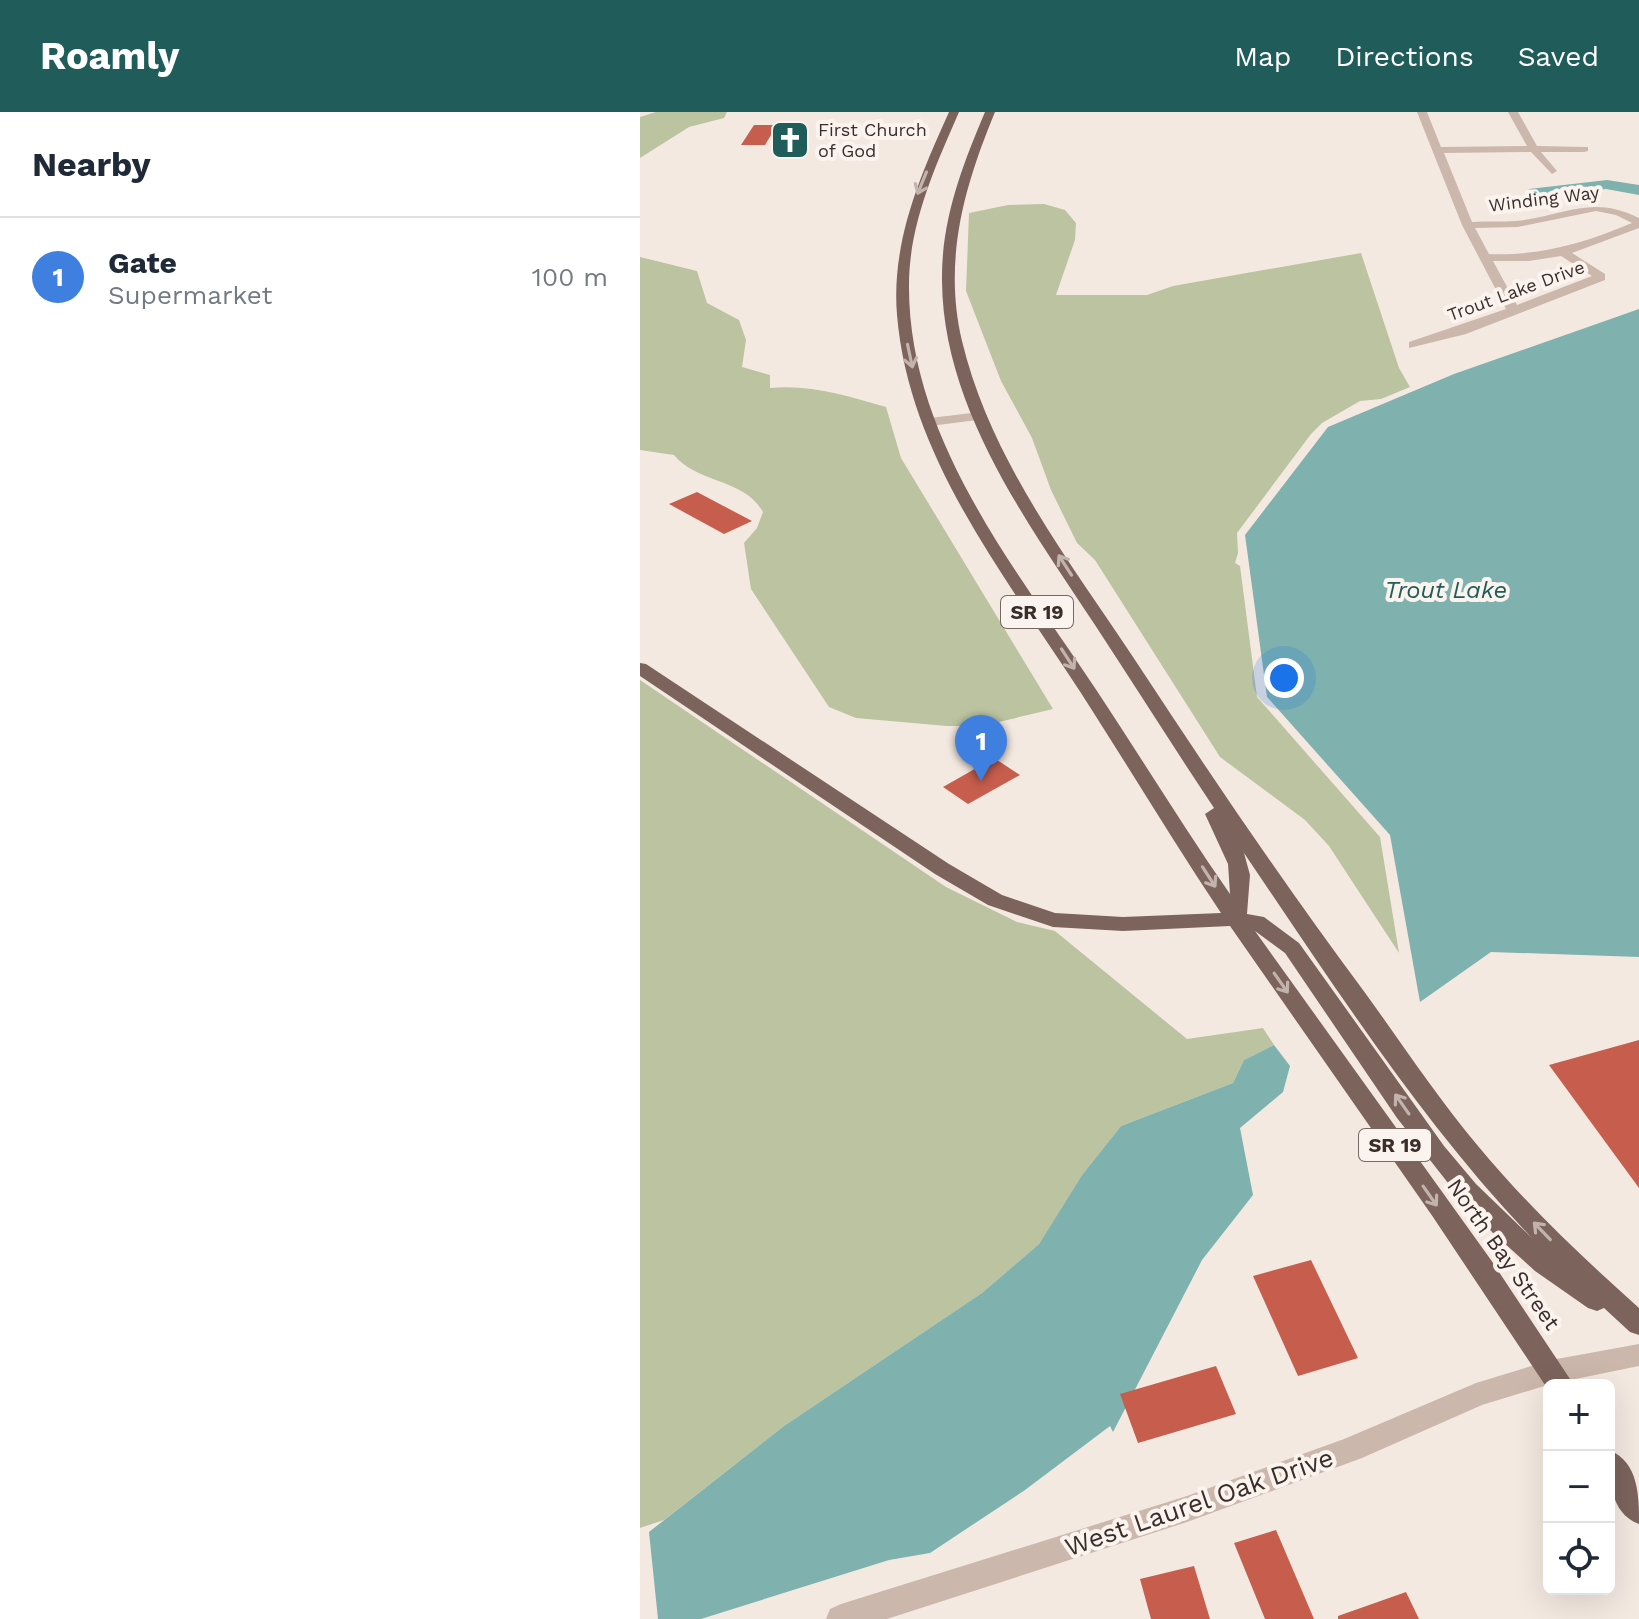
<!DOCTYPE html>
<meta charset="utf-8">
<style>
:root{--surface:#fff;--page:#f6f6f7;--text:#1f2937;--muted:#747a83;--line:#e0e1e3;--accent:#205d5a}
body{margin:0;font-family:"Work Sans",sans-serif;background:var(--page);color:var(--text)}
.controls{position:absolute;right:24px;bottom:24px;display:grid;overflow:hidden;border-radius:12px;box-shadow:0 8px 32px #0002}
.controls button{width:72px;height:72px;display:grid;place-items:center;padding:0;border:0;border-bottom:2px solid var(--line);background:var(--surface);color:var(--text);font:40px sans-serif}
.you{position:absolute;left:644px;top:566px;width:28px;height:28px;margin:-20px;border:6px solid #fff;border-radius:50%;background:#1a73e8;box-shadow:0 0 0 12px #1a73e833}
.badge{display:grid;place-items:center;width:52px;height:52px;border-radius:50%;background:var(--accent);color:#fff;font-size:26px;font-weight:700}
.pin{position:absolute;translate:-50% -66px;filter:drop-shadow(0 2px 4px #0008)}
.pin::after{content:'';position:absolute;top:42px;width:28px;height:24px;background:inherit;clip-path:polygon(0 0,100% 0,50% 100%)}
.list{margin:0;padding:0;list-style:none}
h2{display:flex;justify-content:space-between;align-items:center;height:104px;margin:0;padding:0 32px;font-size:34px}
h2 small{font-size:26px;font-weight:400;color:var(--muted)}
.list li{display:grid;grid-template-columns:52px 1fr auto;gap:24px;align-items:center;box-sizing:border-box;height:120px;padding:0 32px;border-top:2px solid var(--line)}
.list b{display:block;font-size:30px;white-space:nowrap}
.list p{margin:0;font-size:26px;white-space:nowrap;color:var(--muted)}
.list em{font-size:26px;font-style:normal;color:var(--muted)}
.icon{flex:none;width:44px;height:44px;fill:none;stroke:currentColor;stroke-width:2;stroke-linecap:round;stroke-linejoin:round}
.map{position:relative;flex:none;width:999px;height:1507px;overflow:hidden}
header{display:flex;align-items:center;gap:48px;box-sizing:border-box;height:112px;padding:0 40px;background:var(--accent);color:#fff}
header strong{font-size:38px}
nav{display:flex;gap:44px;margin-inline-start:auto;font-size:28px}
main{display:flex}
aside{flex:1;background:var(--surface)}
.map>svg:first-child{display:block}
.green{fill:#bbc3a0}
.water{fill:#7fb1ae}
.building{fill:#c65d4d}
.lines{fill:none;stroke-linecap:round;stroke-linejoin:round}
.minor{fill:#ccb7ac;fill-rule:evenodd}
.major{fill:#7c645c;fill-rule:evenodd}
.oneway{stroke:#c2b3ac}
.labels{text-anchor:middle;stroke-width:8;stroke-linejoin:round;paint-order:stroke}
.far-poi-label{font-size:18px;fill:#3a2e2b;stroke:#fbf3ee;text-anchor:start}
.far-street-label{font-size:18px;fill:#3a2e2b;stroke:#fbf3ee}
.shield{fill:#fbf3ee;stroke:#746966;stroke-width:2}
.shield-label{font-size:20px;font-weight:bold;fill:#3a2e2b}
.street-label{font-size:22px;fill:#3a2e2b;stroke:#fbf3ee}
.water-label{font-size:24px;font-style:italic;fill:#205d5a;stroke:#fbf3ee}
.near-street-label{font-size:26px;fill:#3a2e2b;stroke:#fbf3ee}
</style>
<header>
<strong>Roamly</strong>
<nav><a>Map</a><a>Directions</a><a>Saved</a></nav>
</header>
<main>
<aside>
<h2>Nearby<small></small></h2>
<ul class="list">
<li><span class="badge" style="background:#3f7fe0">1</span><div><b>Gate</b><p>Supermarket</p></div><em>100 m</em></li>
</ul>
</aside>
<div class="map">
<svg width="999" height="1507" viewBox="0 0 999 1507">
<rect width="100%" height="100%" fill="#f4e9e1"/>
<g class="green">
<path d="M16,0h71l-3,6 -35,9 -49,31v-41z"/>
<path d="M404,92l21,6 11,13 -1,17 -19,55h91l26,-9 188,-33 38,115 11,19 -29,12 -21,2 -38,22 -11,11 -74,99 1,20 -3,10 5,3 17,131 123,140 19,116 -70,-107 -24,-26 -85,-63 -125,-197 -18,-17 -26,-53 -19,-52 -31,-57 -35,-90 3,-78 39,-8z"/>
<path d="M0,145l57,14 10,32 32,17 7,20 -4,27 28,8v13c40,-4 78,8 116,19l15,51 152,251 -71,17h-35l-91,-8 -27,-11 -78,-118 -7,-46 13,-15 6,-16c-19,-34 -65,-28 -89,-57l-34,-5z"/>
<path d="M0,568l306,207 71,35 38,9 132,108 76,-11 11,17 -30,15 -11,23 -112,43 -39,49 -43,69 -57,49 -198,133 -120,94 -24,8z"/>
</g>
<g class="water">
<path d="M967,68l32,5v10l-33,-6 -70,10 -11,-5 4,-5z"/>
<path d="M999,197v648l-148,-5 -71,50 -30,-167 -123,-138 -22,-162 83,-108 126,-53z"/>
<path d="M634,933l16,21 -7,26 -43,36 13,67 -51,65 -89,172 -3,-6 -85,64 -95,63 -41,7 -188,59h-43l-9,-87 135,-106 198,-133 57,-49 43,-69 39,-49 112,-43 11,-23z"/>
</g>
<g class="building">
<path d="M114,13h23l-12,20h-24z"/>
<path d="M57,380l55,29 -28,13 -55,-30z"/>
<path d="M354,646l26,17 -52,29 -25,-17z"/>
<path d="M999,928v148l-90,-123z"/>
<path d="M671,1148l47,98 -60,18 -45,-100z"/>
<path d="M576,1254l20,48 -98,29 -18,-49z"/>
<path d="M636,1418l38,89h-49l-31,-76z"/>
<path d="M554,1454l16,53h-59l-11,-40z"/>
<path d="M766,1480l13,27h-81v-3z"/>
</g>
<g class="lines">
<g class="minor">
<path d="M777,0h10l14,35 86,-1 -19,-34h10l19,34 51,1v4l-4,1h-43l16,19 -5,3 -21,-22 -87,1 28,69c15,-1 30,0 44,-1 49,-5 75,-27 123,-3v10l-67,25 33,21v6l-139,54 -57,14v-6l97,-33 -44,-84zM956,99l20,4 16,8c-48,20 -90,33 -143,31l-14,-26 43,-1zM921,144l31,20 -75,29 -24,-44h36z"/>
<path d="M340,300l7,4 -2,3 -55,7 -7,-4 7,-4z"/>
<path d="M999,1232v22l-88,18 -69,21 -120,53 -175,64 -300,97h-61l4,-10 11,-5 346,-108 157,-57 132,-56 75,-23z"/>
</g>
<g class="major">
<path d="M309,0h10c-24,55 -50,112 -50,173 -1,154 108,285 188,406 45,68 87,137 133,203l-2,-30 -23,-50 9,-6c-40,-60 -79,-122 -119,-183 -67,-102 -152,-216 -153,-344 -1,-60 20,-115 43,-169h10c-31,75 -52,148 -33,229 29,121 110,223 177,325 72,110 146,219 224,324 38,52 73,106 115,156 48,58 104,111 161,162v27l-9,-3 -26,-24 -7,3 -9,-3 -53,-37 -42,-38 -34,-36 -62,-79 -112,-165 -30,-22 236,329 83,125h-25v6l-116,-174 -203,-291 -107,5 -70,-4 -65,-22 -53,-31 -295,-198v-13l6,1 303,200 53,31 53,18 68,4 98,-4c-48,-72 -93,-147 -140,-220 -75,-116 -172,-235 -184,-378 -6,-72 23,-139 52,-203zM604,741c89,131 180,273 289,386l-57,-55 -32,-38 -145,-203 -35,-26 -17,-3 3,-39z"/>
<path d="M969,1338c30,12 30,47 30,74 -30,-11 -30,-47 -30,-74z"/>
</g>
</g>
<defs><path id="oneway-shaft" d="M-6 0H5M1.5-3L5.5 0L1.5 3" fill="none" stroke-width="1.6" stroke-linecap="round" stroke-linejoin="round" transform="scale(2)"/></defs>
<g class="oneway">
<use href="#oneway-shaft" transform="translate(282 71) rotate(112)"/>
<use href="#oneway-shaft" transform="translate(270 244) rotate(78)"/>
<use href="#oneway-shaft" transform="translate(425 453) rotate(-123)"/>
<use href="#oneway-shaft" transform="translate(428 547) rotate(57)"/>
<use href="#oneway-shaft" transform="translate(569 765) rotate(57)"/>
<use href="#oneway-shaft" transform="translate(641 871) rotate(55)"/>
<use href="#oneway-shaft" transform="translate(762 992) rotate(-125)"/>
<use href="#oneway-shaft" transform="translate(790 1084) rotate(55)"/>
<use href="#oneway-shaft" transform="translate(902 1119) rotate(-134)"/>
</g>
<defs>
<symbol id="church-square" viewBox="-11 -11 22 22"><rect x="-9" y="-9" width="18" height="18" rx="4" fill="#205d5a" stroke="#fbf3ee"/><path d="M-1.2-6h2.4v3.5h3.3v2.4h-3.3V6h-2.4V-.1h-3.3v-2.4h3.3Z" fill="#fff"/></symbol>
</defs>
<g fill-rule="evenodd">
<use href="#church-square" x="128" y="6" width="44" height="44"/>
</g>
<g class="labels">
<g class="far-poi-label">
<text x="178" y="24">First Church<tspan x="178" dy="21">of God</tspan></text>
</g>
<g class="far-street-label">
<text transform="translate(904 87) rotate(-7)" y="6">Winding Way</text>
<text transform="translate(876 179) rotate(-20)" y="6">Trout Lake Drive</text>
</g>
<g class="shield">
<rect x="361" y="484" width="72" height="32" rx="6"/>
<rect x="719" y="1017" width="72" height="32" rx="6"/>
</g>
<g class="shield-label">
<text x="397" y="507">SR 19</text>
<text x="755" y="1040">SR 19</text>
</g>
<g class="street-label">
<text transform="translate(864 1142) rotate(55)" y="8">North Bay Street</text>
</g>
<g class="water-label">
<text x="806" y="486">Trout Lake</text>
</g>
<g class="near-street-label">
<text transform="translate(559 1390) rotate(-19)" y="9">West Laurel Oak Drive</text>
</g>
</g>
</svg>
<div class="controls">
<button>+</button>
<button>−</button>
<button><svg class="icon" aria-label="locate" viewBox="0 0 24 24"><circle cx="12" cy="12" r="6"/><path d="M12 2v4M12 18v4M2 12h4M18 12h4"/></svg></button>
</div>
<div class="you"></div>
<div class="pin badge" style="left:341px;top:669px;background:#3f7fe0">1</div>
</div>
</main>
